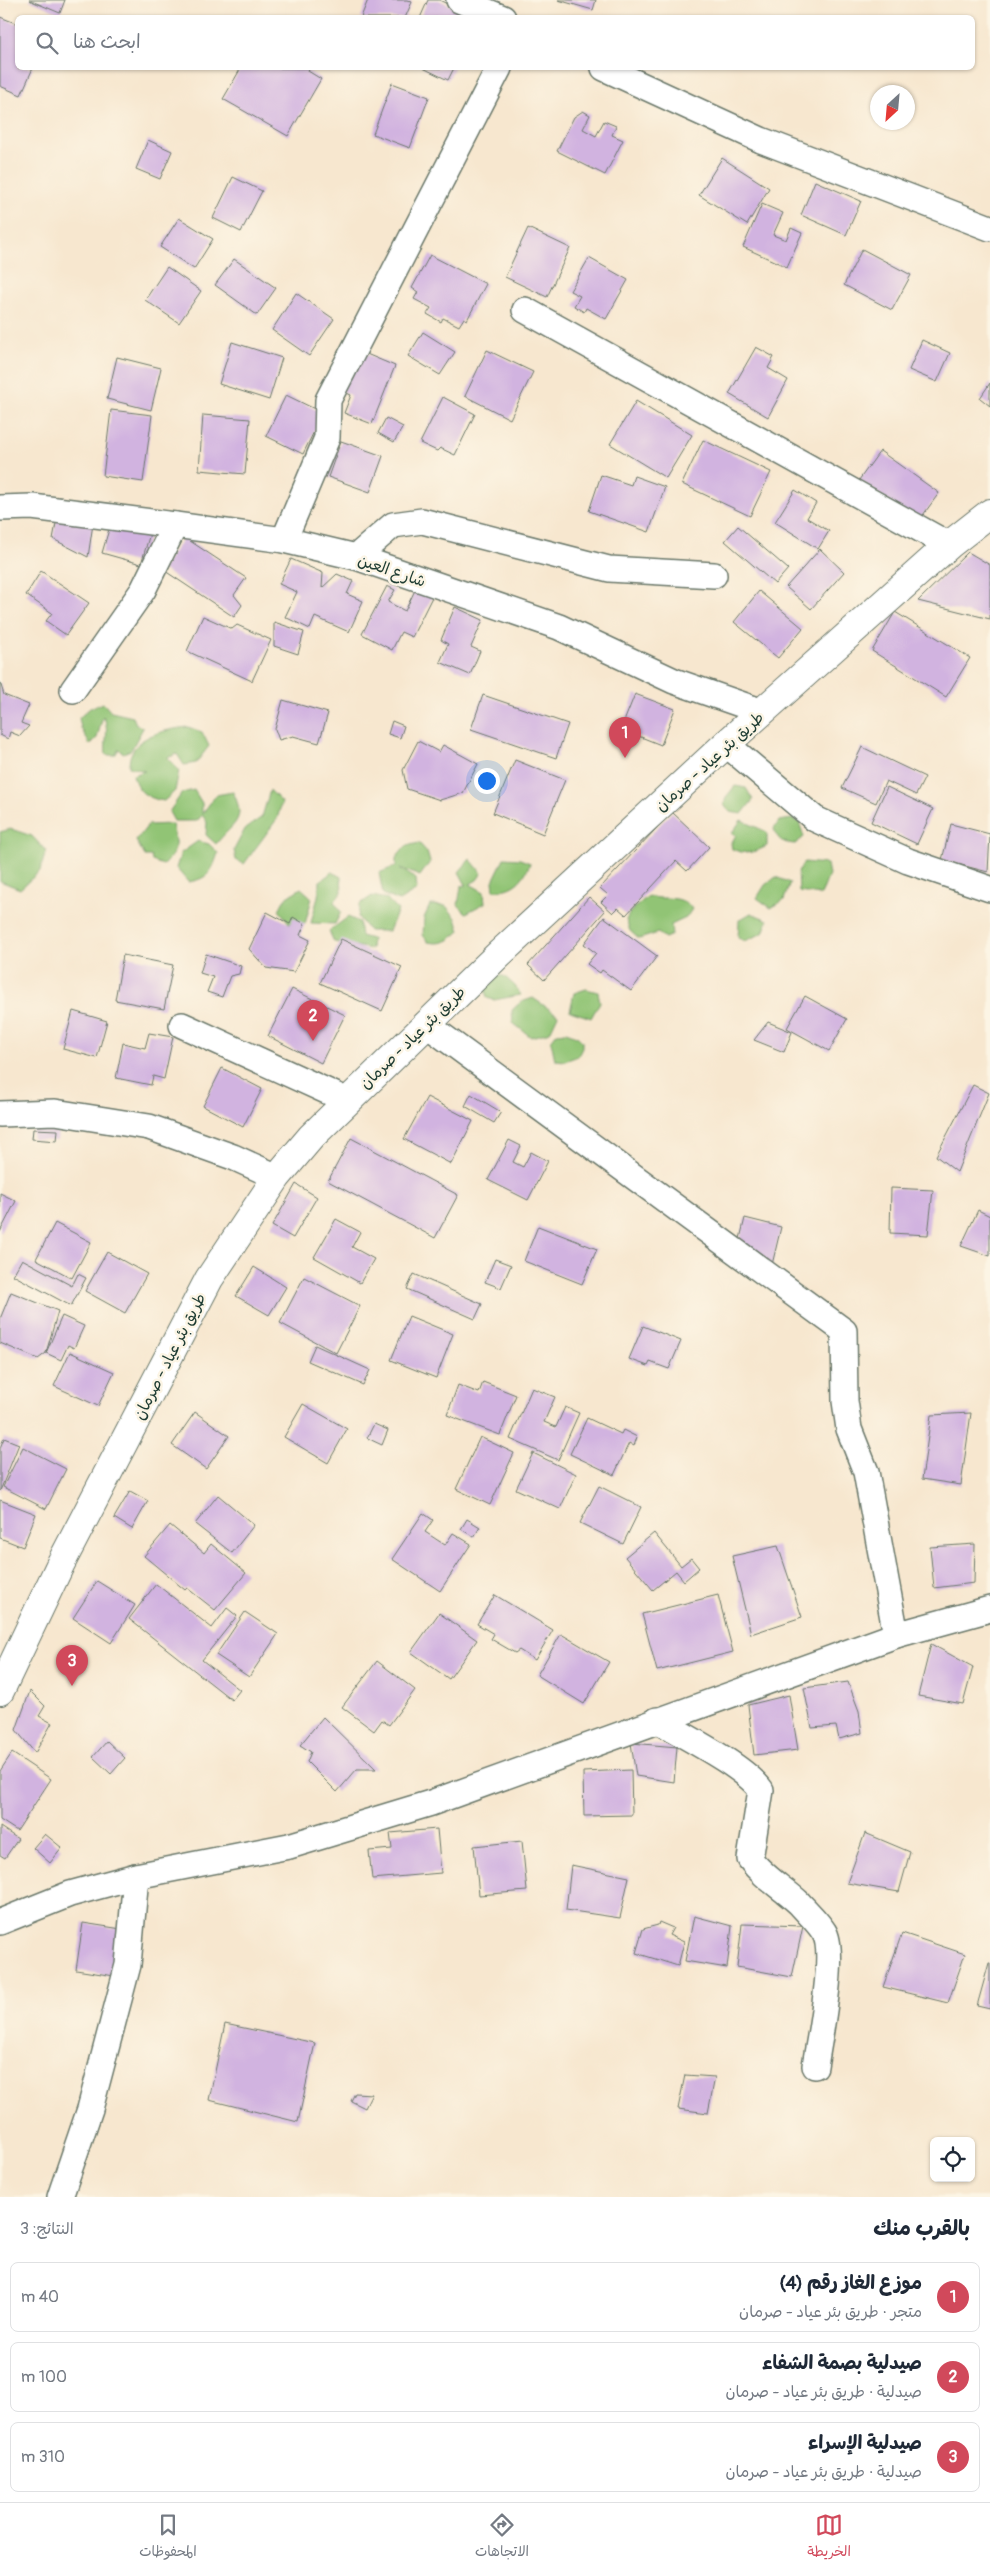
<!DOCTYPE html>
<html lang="ar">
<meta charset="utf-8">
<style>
:root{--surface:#fff;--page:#f6f6f7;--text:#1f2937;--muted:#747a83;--line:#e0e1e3;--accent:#d1495b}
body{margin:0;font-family:Pangolin,"Playpen Sans Arabic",sans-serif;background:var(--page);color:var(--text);direction:rtl}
.controls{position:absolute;right:15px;bottom:15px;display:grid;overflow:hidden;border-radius:8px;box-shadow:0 1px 4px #0004}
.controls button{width:45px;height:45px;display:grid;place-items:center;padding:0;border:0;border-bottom:1px solid var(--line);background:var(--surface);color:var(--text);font:25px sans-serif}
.compass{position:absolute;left:870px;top:85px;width:45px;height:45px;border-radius:50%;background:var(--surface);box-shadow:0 1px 4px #0004;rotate:206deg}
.you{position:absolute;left:486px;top:780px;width:18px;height:18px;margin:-12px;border:4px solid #fff;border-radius:50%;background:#1a73e8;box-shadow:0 0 0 8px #1a73e833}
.badge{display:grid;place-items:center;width:32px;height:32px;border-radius:50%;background:var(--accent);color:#fff;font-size:16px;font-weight:700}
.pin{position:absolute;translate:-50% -41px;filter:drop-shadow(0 1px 2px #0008)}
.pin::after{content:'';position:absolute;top:26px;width:18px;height:15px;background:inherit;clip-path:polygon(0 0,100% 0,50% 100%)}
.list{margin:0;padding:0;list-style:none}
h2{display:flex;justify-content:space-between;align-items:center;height:65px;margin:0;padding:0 20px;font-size:21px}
h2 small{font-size:16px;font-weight:400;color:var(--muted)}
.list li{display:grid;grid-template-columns:32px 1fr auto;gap:15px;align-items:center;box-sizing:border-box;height:70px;margin:0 10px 10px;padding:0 10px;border:1px solid var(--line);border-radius:8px}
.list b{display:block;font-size:19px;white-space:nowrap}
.list p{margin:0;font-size:16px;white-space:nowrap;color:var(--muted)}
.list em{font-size:16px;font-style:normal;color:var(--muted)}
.icon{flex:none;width:28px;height:28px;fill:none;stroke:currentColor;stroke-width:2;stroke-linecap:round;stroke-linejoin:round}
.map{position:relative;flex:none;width:990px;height:2197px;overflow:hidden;direction:ltr}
.search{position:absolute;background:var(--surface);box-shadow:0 1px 4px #0004;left:15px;right:15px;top:15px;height:55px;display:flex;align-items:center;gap:12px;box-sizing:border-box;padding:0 18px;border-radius:8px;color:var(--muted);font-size:19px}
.sheet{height:305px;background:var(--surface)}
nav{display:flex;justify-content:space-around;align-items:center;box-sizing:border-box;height:70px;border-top:1px solid var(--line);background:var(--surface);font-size:14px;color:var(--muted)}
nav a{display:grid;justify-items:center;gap:2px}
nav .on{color:var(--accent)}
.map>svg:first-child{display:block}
.green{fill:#91c475;stroke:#588054}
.building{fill:#d1b3e0}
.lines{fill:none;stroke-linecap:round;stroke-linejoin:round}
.minor-casing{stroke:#6b786a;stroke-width:28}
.highway-casing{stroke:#6b786a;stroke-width:30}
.minor{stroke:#fff;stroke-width:25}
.highway{stroke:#fff;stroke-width:28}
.labels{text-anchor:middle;stroke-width:5;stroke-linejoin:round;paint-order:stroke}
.street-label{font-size:16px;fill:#1f3d34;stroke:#fcf5e5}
</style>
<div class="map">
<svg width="990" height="2197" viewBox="0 0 990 2197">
<rect width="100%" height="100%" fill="#fcf5e5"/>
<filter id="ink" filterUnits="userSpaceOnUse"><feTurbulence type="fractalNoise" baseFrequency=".02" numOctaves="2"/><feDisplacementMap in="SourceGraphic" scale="10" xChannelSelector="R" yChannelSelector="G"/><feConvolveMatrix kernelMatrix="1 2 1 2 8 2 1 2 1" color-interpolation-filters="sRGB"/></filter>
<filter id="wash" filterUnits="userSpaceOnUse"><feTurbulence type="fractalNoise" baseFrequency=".0096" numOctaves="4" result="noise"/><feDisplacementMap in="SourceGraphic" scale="20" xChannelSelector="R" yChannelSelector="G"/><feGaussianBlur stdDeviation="1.12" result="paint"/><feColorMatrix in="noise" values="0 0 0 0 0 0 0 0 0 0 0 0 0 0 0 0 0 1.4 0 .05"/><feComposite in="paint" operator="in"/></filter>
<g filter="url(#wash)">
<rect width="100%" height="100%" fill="#f7e7cf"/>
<g class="green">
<path d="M103,703l8,9 22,5 3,7 7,4 -12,22 -8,3 -4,-4 -4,6h-9c-2,-14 4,-27 -3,-39l-6,22 -7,7 -9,-17 -2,-10 11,-10z"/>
<path d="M188,727l14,5 7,14 -13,17 -12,2 -7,-11 -10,4 12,12 -4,21 -11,10c-17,-3 -27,-9 -31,-26l12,-4 -16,-4c-1,-31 35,-37 59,-40z"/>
<path d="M735,786l11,2 7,12 -11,14 -12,-2 -6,-7 2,-8z"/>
<path d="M194,790l8,13v11l14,-19 17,-3c14,29 1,30 -17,52l-10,-9 1,-13 -5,-7 -5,6h-23l-5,-9 13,-19z"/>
<path d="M270,790l12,12 -5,17 -33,45 -8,-4 -2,-10 11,-21 17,-12z"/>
<path d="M792,819l7,3 5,15 -9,7c-12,-1 -17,-3 -21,-15l5,-8z"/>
<path d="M741,820l26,12v14c-14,7 -21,9 -35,3l-1,-6 5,-8 -4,-2z"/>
<path d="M172,824c4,20 7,27 -9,41l-11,-4 -1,-5h-6l-9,-15 12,-16z"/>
<path d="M11,829l21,7 14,15 -6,20 -20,18 -20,-8v-49z"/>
<path d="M198,841l11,3 9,9c-6,19 -10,26 -30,29l-12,-14 5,-15z"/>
<path d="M419,843l8,9 3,10 -10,14 -20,-8 16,11 1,11 -18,11 -16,-7 -4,-21 17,-7v-8l10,-12z"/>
<path d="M504,858l16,1 10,4c-6,17 -17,28 -36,27l-1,-9z"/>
<path d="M470,859l12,14 -5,7 -7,4 14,8 1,11 -19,10 -8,-8 3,-19 5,-1 -7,-13z"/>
<path d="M804,862l23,2 2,11 -8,20 -22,-3 -1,-20z"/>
<path d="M332,872l9,5 1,15 -8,10 7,10 -6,12 -24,-1c3,-15 9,-26 8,-41z"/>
<path d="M776,877l14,6 -6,17 -13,8 -14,-10 8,-13z"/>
<path d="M301,888l11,10 -7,26h-15l-11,-14 6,-12z"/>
<path d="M372,896l15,3 11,11 -9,21h-20l-11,-14 2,-13z"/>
<path d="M648,896c15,5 33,-3 44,13l-6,9 -15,7 1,10 -7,3 -7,-5 -19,6 -9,-8 -4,-11 4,-8z"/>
<path d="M430,905l16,1 10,12 4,13c-11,10 -17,14 -32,11l-5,-7 1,-17z"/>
<path d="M751,913l17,7 -5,13 -18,8 -7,-3 1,-18z"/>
<path d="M348,917l11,5 2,14 11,3 -1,10 -37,-7 -5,-11z"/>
<path d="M487,976h17l11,10 6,9 -27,5 -7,-2 -2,-10z"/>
<path d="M586,989l12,3 2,10 -9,16 -21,-7 4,-18z"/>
<path d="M533,998l25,17 -8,17 -19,5 -18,-14 -1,-13 9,-8z"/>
<path d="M566,1032l11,4 5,5v7l-4,8 -13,5 -10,-1 -4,-19 6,-8z"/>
</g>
<g id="blocks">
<g class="building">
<path d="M29,0h36l-5,13z"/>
<path d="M368,0h39l5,2 -7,16h-42l-2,-1z"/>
<path d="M428,0h11l34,16 -53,2z"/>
<path d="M558,0h38l-3,10z"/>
<path d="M0,17l18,7v44h15l-12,27 -21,-9z"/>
<path d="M241,68h69l-2,3 13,8 -33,57 -65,-37z"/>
<path d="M423,68h31l-6,12z"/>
<path d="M392,83l37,14 -19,51 -37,-14z"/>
<path d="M583,111l7,4 -7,14 13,7 8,-15 12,5 -4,9 11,5 -18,35 -48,-24 17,-34z"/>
<path d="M148,140l24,11 -12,28 -24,-10z"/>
<path d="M722,158l47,30 -22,37 -48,-30z"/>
<path d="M233,177l29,14 -21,41 -28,-14z"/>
<path d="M815,181l46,20 -15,34 -45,-20z"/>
<path d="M762,204l21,9 -10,22 13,5 5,-12 11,5 -15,34 -44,-20z"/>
<path d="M179,218l34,21 -19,30 -34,-22z"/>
<path d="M528,228l42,20 -23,49 -42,-20z"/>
<path d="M862,249l49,26 -19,35 -48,-25z"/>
<path d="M430,255l56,29 -19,36 -3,-2 -5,8 -16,-8 -2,4 -14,-8 4,-6 -17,-9 4,-7 -6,-4z"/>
<path d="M589,258l39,22 -22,39 -20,-11 -2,4 -10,-6 6,-10 -10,-5z"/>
<path d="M234,259l42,29 -19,27 -42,-30z"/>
<path d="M167,267l34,24 -22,32 -34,-23z"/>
<path d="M296,293l38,26 -25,37 -37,-26z"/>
<path d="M423,332l32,20 -15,23 -32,-19z"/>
<path d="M922,340l28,13 -13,29 -28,-12z"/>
<path d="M232,342l50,16 -13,42 -50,-16z"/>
<path d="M756,347l18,10 -6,11 20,12 -20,37 -39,-23z"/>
<path d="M357,350l38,16 -23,58 -28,-11 7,-18 -13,-6z"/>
<path d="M487,350l46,22 -23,47 -45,-23z"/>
<path d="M117,357l44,11 -10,42 -44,-11z"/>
<path d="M990,383v23l-10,-8z"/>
<path d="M286,395l37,18 -20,41 -37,-18z"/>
<path d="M443,397l32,17 -20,41 -15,-7 -3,3 -17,-8z"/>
<path d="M636,401l56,34 -26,43 -56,-34z"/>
<path d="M111,410l41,5 -9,67 -40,-6z"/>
<path d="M203,415l47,4 -5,55 -46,-4z"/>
<path d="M386,418l17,9 -9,15 -16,-9z"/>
<path d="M703,440l68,32 -21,44 -68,-32z"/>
<path d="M341,441l42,15 -13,36 -42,-15z"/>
<path d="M880,451l59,42 -21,29 -59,-42z"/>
<path d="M601,475l30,10 3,-9 31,11 -16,45 -60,-21z"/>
<path d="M795,490l21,13 -9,15 22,13 -11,18 -43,-27z"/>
<path d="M57,518l36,6 -5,33 -35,-18z"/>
<path d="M112,519l39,11 -10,34 -39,-11z"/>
<path d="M738,526l50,43 -13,15 -50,-43z"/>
<path d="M184,537l62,41 -12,17 8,10 -8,12 -72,-48z"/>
<path d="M820,549l24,23 -33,37 -25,-22z"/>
<path d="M968,552l22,13v54l-72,-18z"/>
<path d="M291,559l32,14 -1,15 15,-14 16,7 -6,13 16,7 -14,31 -34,-15 -5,12 -25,-12 12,-25 -18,-8z"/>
<path d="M41,571l48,32 -23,32 -20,-14 6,-8 -26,-18z"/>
<path d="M387,586l8,4 -7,12 17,9 11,-23 16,9 -20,40 -11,-5 -9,18 -30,-16z"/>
<path d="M759,591l44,37 -25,30 -44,-36z"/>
<path d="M455,607l28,13 -12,27 9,4 -10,24 -30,-13 8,-18 -7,-4z"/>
<path d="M895,612l75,46 -24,39 -74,-46z"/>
<path d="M203,616l29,13 5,-4 34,15 -19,41 -65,-30z"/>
<path d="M274,622l30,10 -6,22 -24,-8z"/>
<path d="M0,682l4,13 25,10 -8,18 8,3 -9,10 -10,-4 -2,7 -8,-4z"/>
<path d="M635,694l40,15 -14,36 -40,-16z"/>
<path d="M483,695l85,29 -12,34 -85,-29z"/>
<path d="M283,700l45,13 -9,30 -26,-7 -14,4 -4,-11z"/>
<path d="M392,721l12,5 -4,12 -12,-4z"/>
<path d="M418,741l21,11 4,-7 35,19 -15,29 -23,7 -33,-11 -4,-19z"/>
<path d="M862,747l63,30 -9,18 -30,-14 -10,22 -34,-15z"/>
<path d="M515,760l50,20 -22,54 -50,-21z"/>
<path d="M887,787l46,22 -16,35 -46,-22z"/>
<path d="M672,812l37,35 -22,24 -11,-10 -50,54 -8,-7 -5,5 -12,-11 7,-7 -8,-7z"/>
<path d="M951,824l39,10 -2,38 -46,-12z"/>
<path d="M589,897l16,14 -61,69 -16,-15z"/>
<path d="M267,912l23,12 3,-7 12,7 -5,11 10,5 -16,32 -28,-4 -17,-19z"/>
<path d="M604,917l53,39 -26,35 -29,-21 -2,3 -13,-9 9,-11 -12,-9z"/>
<path d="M341,939l61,28 -20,44 -62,-28z"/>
<path d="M206,954l35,12 -2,8 -9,2 -8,21 -15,-5 6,-15 -13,-4z"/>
<path d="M123,955l50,10 -9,44 -49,-9z"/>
<path d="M292,989l53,26 -24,48 -53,-27z"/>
<path d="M805,996l42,23 -18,32 -42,-23z"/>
<path d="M73,1011l34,10 -10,37 -34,-9z"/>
<path d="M768,1022l24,10 -8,20 -30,-12z"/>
<path d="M149,1033l24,4 -9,42 -11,-3 -2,9 -35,-7 7,-35 22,5z"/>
<path d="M222,1068l40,21 -19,38 -40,-21z"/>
<path d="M973,1085l16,8 -32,79 -21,-16z"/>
<path d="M471,1094l30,18 -7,11 -29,-17z"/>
<path d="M427,1097l46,24 -22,43 -47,-25z"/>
<path d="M33,1129l25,1 -1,11 -25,-2z"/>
<path d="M351,1138l107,57 -23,43 -107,-57z"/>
<path d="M509,1140l12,6 -8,16 10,5 8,-15 17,9 -20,39 -40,-20z"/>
<path d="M296,1184l21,13 -24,41 -21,-12z"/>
<path d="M891,1188l42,2 -5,45 -38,-2z"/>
<path d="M0,1193l16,8 -16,31z"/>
<path d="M978,1210l12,6v40l-29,-10z"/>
<path d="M745,1218l36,9 -10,42 -36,-9z"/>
<path d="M336,1219l24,13 -8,15 22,12 -14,24 -46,-26z"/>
<path d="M55,1223l36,19 -19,36 -36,-19z"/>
<path d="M538,1226l59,23 -15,35 -58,-23z"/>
<path d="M107,1252l40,22 -22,39 -40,-22z"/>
<path d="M22,1259l50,27 6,-12 8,4 -15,28 -58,-31z"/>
<path d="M495,1259l16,6 -10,23 -16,-6z"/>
<path d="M254,1267l32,20 -17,28 -33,-19z"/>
<path d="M414,1274l68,30 -7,15 -68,-30z"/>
<path d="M304,1277l56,29 -24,47 -56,-30z"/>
<path d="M11,1292l47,19 -12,42 16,-37 22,10 -10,22 -6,-3 -7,15 -15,-7 -8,6 -38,-16v-24z"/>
<path d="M409,1316l44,18 -17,44 -45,-18z"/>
<path d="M643,1326l38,15 -12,28 -19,-7 -2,4 -19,-7z"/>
<path d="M315,1345l55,25 -7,15 -55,-24z"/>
<path d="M70,1352l44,20 -16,34 -44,-20z"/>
<path d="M483,1382l33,13 -16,40 -53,-20 11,-30 21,8z"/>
<path d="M532,1388l23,9 -11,25 12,5 9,-20 14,6 -21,47 -48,-21z"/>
<path d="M303,1404l44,25 -19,34 -44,-26z"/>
<path d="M195,1412l34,24 -23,33 -34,-24z"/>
<path d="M971,1413l-10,72 -39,-6 9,-64z"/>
<path d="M587,1418l34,16 2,-4 14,7 -3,9 -5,-3 -15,32 -44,-21z"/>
<path d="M374,1424l14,6 -6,15 -15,-7z"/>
<path d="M480,1437l34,16 -24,52 -34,-16z"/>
<path d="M4,1438l15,6 -19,47v-43z"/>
<path d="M23,1447l43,22 -20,40 -43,-22z"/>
<path d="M533,1453l43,21 -16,35 -44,-20z"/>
<path d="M599,1486l42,21 -18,37 -43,-21z"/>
<path d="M130,1491l18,10 -16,28 -18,-11z"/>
<path d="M218,1495l36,30 -22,28 -37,-29z"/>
<path d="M0,1500l36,14 -13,33 -23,-9z"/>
<path d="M423,1513l10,7 -8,12 20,13 8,-12 18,11 -31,47 -48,-32z"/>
<path d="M467,1519l13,8 -6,10 -13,-8z"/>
<path d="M170,1525l34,28 7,-9 35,29 -31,37 -28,-22 -2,2 -41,-34z"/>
<path d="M654,1533l27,33 10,-8 8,10 -15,13 -8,-10 -23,19 -28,-33z"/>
<path d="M975,1544l-1,39 -40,5 -4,-41z"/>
<path d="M778,1546l24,71 -51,17 -19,-78z"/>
<path d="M97,1581l38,24 -24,38 -38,-25z"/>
<path d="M156,1584l56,44 15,-20 10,8 -35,44 38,30 -8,10 -103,-81z"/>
<path d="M495,1595l58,35 -18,30 -16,-10 -4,3 -24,-14 3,-5 -17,-10z"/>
<path d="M718,1595l15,57 -76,19 -15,-57z"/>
<path d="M245,1612l33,22 -29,43 -33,-22z"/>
<path d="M439,1613l38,27 -28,39 -38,-27z"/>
<path d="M561,1634l48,28 -25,42 -47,-29z"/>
<path d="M931,1644l42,23 -10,37 -45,-8z"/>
<path d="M377,1661l38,29 -26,35 -7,-5 -8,11 -32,-24z"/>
<path d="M848,1682l11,29 3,22 -23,6 -3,-13 -24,2 -8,-40z"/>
<path d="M30,1691l15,15 -6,10 13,7 -17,30 -19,-23z"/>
<path d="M789,1695l9,55 -44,5 -6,-50z"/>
<path d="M323,1717l53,52h-19l-20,23 -30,-30 4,-10 -11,-7z"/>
<path d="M107,1741l18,17 -14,16 -18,-17z"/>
<path d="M631,1743l46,4 -3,35 -38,-6z"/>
<path d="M12,1753l39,26 -34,52 -17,-11v-49z"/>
<path d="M631,1770l1,45 -48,1 -1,-44z"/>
<path d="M0,1827l18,12 -13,19 -5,-3z"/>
<path d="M437,1829l4,44 -69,6 -3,-28 23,-2 -2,-16z"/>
<path d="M865,1833l45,19 -11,40 -52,-9z"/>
<path d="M45,1834l17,14 -12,15 -17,-15z"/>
<path d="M522,1841l5,50 -48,4 -5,-49z"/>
<path d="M571,1865l58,12 -9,41 -54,-8z"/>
<path d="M694,1916l38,10 -5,42 -42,-7z"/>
<path d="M659,1922l14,6 -4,7 15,7 -6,24 -42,-13 7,-24 15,-4z"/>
<path d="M83,1923l45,7 -7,47 -45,-7z"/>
<path d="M742,1924l61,2 -11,51 -55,-10z"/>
<path d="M902,1933l63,21 -17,49 -65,-16z"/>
<path d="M989,1963h1v46l-13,-3z"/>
<path d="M225,2024l90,19 -17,79 -89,-22z"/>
<path d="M685,2075l30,2 -7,36 -30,-4z"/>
<path d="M355,2093l17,1 -7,14 -14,-7z"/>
</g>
</g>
</g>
<g filter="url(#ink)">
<use href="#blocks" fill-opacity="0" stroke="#6b786a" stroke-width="1"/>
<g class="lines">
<defs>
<g id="minor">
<path d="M459,0l44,18"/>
<path d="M604,68l157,72 229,88"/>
<path d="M525,310l424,235"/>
<path d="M0,508l32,-1 143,18 109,15 72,17 203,70 115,54 89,31"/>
<path d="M284,540l43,-102 1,-38 171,-332"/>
<path d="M356,557l37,-32 29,-4 187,48 105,6"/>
<path d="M73,690l70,-100 32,-65"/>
<path d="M726,744l89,75 93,42 82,28"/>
<path d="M426,1024l418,307 1,70 4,28 17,43 30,163"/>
<path d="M182,1025l164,75"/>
<path d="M0,1114l55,-2 94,15 84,30 44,20"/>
<path d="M657,1720c27,16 87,46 104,70l-11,69c13,18 33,29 49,44 8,9 19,19 25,29 13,20 -5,108 -9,134"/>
<path d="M0,1922l70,-28 66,-18 153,-30 142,-43 465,-168 94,-26"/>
<path d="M60,2197l30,-88 38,-144 8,-89"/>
</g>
<path id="highway" d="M0,1691l61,-128 148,-284 68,-102 34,-40 187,-182 228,-211 223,-199 41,-32"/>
</defs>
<use href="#minor" class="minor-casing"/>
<use href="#highway" class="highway-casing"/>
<use href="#minor" class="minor"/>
<use href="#highway" class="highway"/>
</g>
</g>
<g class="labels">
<g class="street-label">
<text transform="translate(392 570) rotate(19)" y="6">شارع العين</text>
<text transform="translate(709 761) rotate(-42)" y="6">طريق بئر عياد - صرمان</text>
<text transform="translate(412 1037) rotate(-44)" y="6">طريق بئر عياد - صرمان</text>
<text transform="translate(169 1356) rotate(-63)" y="6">طريق بئر عياد - صرمان</text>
</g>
</g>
</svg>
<div class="controls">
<button><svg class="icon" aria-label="locate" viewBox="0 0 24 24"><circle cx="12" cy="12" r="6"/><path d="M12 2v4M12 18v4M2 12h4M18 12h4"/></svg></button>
</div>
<svg class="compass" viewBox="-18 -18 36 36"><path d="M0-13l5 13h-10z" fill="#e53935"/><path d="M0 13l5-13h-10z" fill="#747a83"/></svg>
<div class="you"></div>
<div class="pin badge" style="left:625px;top:758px">1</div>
<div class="pin badge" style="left:313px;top:1041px">2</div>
<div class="pin badge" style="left:72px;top:1686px">3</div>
<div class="search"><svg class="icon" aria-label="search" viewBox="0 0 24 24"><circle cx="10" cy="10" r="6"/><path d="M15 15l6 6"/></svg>ابحث هنا</div>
</div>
<section class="sheet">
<h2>بالقرب منك<small>النتائج: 3</small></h2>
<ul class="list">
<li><span class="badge">1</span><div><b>موزع الغاز رقم (4)</b><p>متجر · طريق بئر عياد - صرمان</p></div><em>40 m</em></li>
<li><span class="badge">2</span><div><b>صيدلية بصمة الشفاء</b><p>صيدلية · طريق بئر عياد - صرمان</p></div><em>100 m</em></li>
<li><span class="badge">3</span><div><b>صيدلية الإسراء</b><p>صيدلية · طريق بئر عياد - صرمان</p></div><em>310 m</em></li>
</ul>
</section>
<nav>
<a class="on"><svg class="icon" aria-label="map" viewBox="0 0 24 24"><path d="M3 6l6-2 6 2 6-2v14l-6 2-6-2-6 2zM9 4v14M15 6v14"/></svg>الخريطة</a>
<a><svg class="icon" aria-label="directions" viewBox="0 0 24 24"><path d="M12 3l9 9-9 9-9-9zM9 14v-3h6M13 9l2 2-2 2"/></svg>الاتجاهات</a>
<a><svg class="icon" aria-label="saved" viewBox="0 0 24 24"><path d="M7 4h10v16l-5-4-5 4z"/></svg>المحفوظات</a>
</nav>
